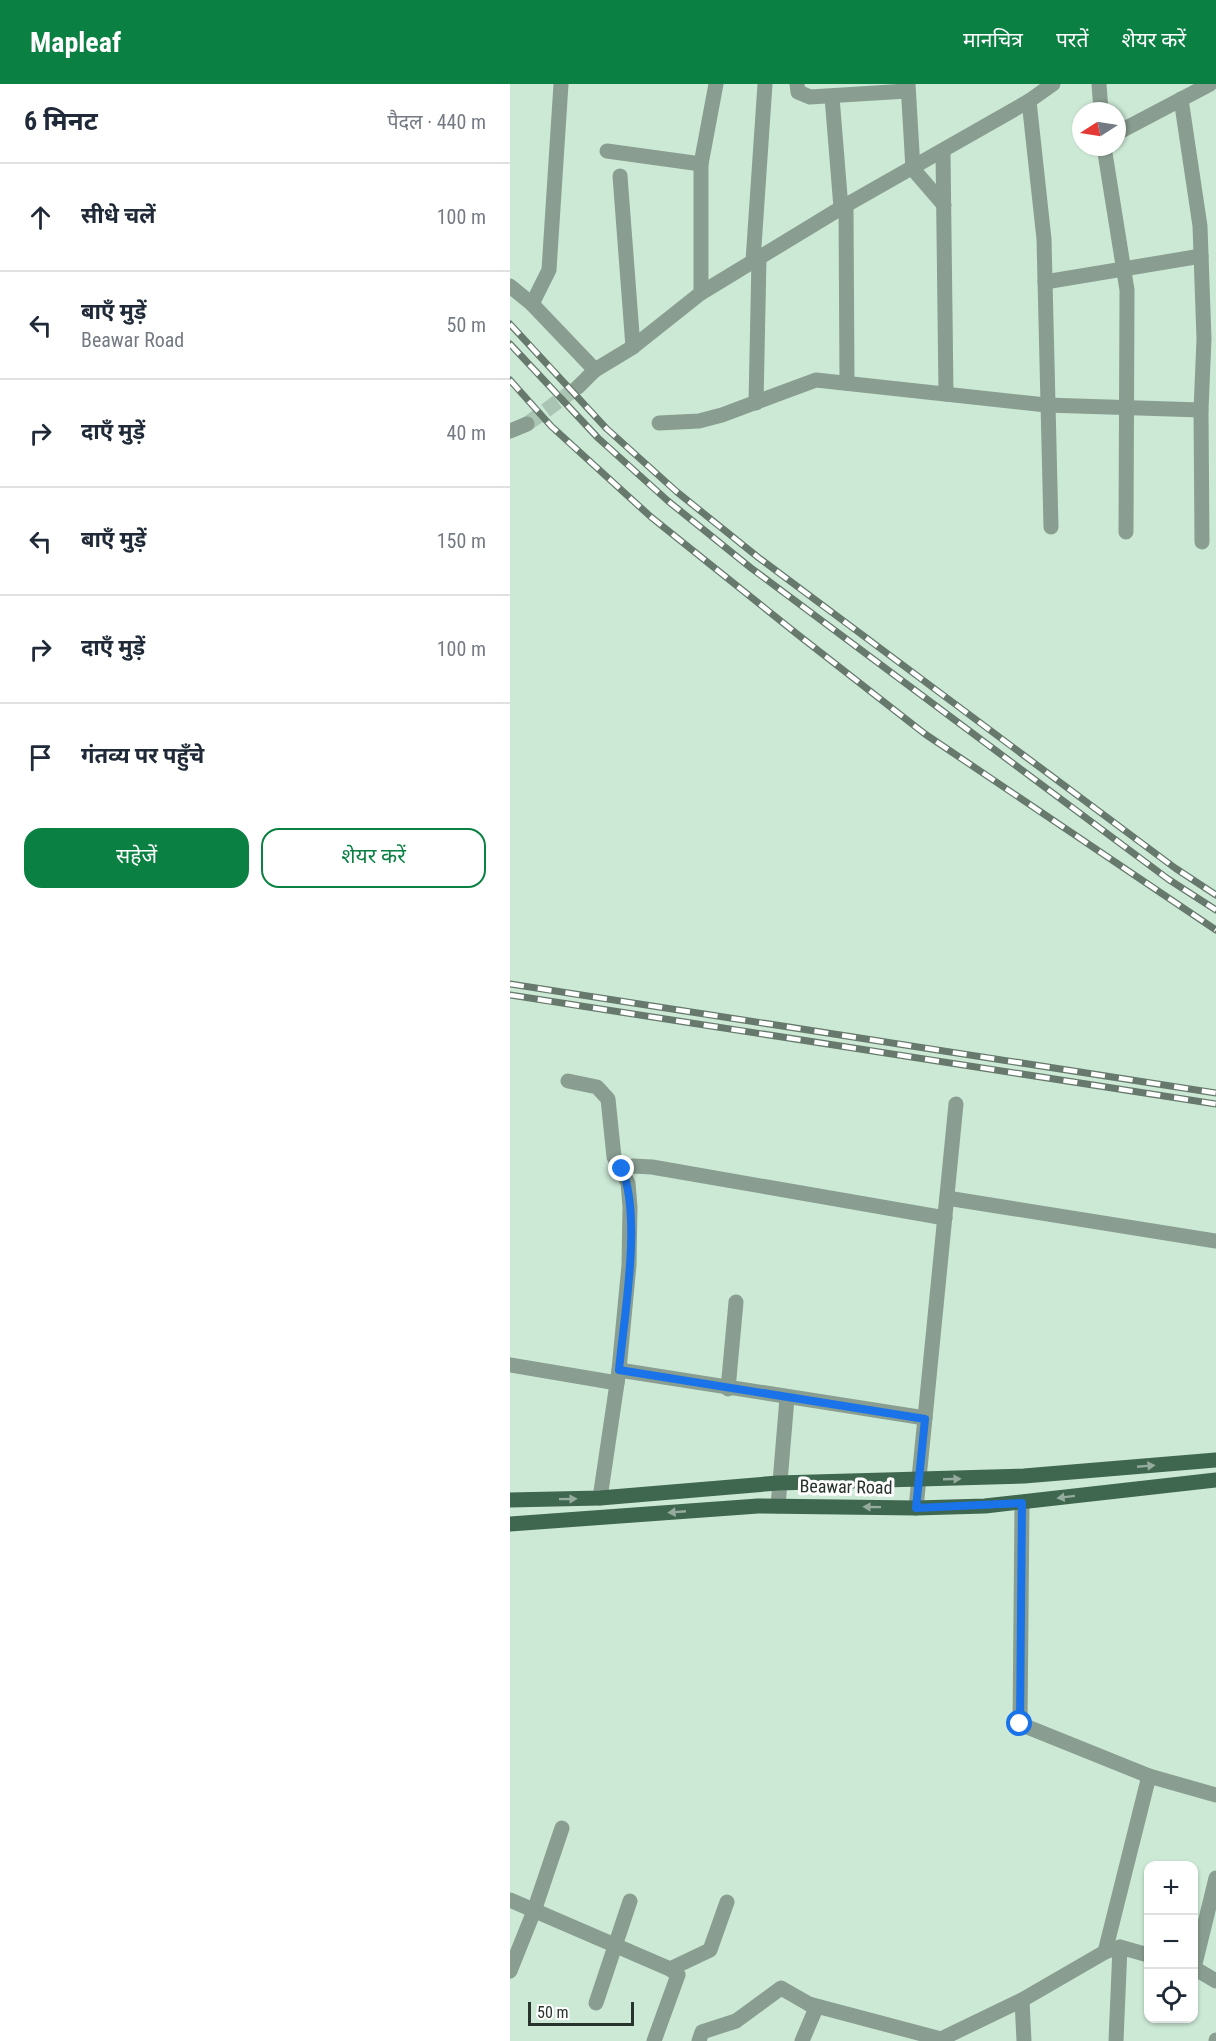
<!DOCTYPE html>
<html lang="hi">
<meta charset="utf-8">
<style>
:root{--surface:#fff;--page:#f6f6f7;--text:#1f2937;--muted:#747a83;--line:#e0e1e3;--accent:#0b8043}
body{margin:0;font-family:"Roboto Condensed","Noto Sans Devanagari",sans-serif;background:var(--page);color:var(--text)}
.controls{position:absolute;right:18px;bottom:18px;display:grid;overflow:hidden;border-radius:12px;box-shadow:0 2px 4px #0004}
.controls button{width:54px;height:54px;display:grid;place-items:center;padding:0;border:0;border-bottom:2px solid var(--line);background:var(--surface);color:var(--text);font:30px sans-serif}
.compass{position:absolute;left:562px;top:18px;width:54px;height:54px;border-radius:50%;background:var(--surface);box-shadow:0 2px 4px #0004;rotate:258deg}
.scale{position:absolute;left:18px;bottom:15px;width:106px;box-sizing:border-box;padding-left:6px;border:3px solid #27332b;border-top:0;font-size:16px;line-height:21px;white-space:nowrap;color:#27332b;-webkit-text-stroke:4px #fff;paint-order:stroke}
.stop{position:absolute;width:18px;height:18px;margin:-14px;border:4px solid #1a73e8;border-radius:50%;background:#fff}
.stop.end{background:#1a73e8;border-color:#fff;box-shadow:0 2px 6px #0008}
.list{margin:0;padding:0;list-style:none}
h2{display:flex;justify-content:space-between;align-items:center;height:78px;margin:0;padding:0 24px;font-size:26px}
h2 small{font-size:20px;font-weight:400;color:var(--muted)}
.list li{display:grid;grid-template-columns:39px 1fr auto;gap:18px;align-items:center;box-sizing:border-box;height:108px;padding:0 24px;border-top:2px solid var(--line)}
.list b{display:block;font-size:22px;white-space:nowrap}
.list p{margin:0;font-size:20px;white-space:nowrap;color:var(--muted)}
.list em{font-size:20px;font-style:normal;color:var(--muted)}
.actions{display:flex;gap:12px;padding:18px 24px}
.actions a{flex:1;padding:14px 0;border:2px solid var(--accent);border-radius:18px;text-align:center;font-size:21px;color:var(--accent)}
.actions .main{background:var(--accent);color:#fff}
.icon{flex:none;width:33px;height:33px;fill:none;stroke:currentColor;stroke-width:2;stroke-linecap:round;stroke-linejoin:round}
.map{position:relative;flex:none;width:706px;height:1957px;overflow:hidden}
header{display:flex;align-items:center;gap:36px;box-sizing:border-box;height:84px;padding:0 30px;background:var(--accent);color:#fff}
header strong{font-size:28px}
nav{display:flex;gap:33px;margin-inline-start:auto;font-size:21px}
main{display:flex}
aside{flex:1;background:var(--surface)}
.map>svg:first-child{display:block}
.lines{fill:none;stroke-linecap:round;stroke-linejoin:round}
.street-tunnel{stroke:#abc5b4;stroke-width:15;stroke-dasharray:15 8;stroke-linecap:butt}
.street{stroke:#899e90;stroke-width:15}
.primary{stroke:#3f664f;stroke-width:15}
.rail-casing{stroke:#66796c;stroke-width:7}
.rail{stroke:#fff;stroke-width:4.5;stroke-dasharray:14;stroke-linecap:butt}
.oneway{fill:#95ab9e}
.route{stroke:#1a73e8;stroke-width:8}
.labels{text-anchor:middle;stroke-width:6;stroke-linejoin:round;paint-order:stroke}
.street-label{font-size:18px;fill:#27332b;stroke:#fff}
</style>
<header>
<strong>Mapleaf</strong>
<nav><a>मानचित्र</a><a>परतें</a><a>शेयर करें</a></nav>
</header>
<main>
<aside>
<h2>6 मिनट<small>पैदल · 440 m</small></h2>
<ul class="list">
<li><svg class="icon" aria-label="ahead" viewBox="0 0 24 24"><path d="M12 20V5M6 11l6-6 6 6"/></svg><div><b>सीधे चलें</b></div><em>100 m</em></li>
<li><svg class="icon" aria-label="left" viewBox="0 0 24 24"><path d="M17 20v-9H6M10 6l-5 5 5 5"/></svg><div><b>बाएँ मुड़ें</b><p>Beawar Road</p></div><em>50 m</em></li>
<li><svg class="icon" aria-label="right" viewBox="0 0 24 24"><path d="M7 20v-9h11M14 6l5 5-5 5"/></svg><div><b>दाएँ मुड़ें</b></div><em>40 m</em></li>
<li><svg class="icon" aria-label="left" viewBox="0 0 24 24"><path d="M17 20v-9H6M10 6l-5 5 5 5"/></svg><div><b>बाएँ मुड़ें</b></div><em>150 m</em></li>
<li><svg class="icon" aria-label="right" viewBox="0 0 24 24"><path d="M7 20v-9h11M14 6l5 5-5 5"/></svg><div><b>दाएँ मुड़ें</b></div><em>100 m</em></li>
<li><svg class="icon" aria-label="arrive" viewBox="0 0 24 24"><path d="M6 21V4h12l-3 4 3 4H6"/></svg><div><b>गंतव्य पर पहुँचे</b></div></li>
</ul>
<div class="actions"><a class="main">सहेजें</a><a>शेयर करें</a></div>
</aside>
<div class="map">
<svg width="706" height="1957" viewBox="0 0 706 1957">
<rect width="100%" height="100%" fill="#cce9d6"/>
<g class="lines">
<path class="street-tunnel" d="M17,340l51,-37"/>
<g class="street">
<path d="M287,0l1,8 12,5 97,-6"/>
<path d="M398,0l5,85 31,36"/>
<path d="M589,0l2,27"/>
<path d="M322,13l9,111"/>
<path d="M671,15l19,127 4,113 -3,71 1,132"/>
<path d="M519,17l15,138 7,288"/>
<path d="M607,49l93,-49"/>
<path d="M594,63l23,143 -1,242"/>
<path d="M97,67l94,13"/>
<path d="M433,68l3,242"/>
<path d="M110,92l13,171"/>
<path d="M336,121l1,178"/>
<path d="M243,177l12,-177"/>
<path d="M535,198l156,-26"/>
<path d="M0,202l22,18 63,66 38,-23 68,-54 140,-85 188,-107 24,-17"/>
<path d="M191,209v-129l15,-80"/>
<path d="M22,220l17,-34 12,-186"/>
<path d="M68,303l17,-17"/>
<path d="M246,319l3,-145"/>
<path d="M149,339l40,-2 23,-6 94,-35 230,25 155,5"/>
<path d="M0,347l17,-7"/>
<path d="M58,997l29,6 11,12 6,58 14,26 2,24 -1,58 -10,105 -19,128"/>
<path d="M112,1085l11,-3 19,1 293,51"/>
<path d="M437,1114l269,43"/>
<path d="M0,1281l107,18"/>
<path d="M109,1286l306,48 -9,90"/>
<path d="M218,1305l8,-87"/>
<path d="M415,1334l31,-314"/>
<path d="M512,1419l-2,221 129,52 67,19"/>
<path d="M268,1422l9,-108"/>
<path d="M0,1816l160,69 40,-19 17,-48"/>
<path d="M595,1868l44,-176"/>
<path d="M684,1884l22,-90"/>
<path d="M684,1884l22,13"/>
<path d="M0,1887l24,-60 28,-83"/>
<path d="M512,1916l2,41"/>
<path d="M86,1919l34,-102"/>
<path d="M299,1920l132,35 81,-39 83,-48 15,-5 28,8"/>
<path d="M144,1957l24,-66 -8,-6"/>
<path d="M189,1957l3,-9 34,-11 45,-33 35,20 -14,33"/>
<path d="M606,1957l4,-94"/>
<path d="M706,1957v-1"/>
</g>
<g class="primary">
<path d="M0,1416l90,-2 178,-15 246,-7 192,-16"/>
<path d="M0,1440l248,-18 158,2 69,-2 231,-26"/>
</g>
<defs>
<g id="rail">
<path d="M0,240l97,105 70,63 82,66 416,310 41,27"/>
<path d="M0,260l88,94 70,63 83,67 417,311 48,31"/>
<path d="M0,296l41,46 100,91 146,117 128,100 291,196"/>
<path d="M0,900l706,109"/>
<path d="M0,911l706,109"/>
</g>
</defs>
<use href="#rail" class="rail-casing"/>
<use href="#rail" class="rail"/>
</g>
<defs><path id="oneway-solid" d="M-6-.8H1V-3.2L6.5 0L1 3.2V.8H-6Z" transform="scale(1.5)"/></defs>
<g class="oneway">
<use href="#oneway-solid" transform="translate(636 1382) rotate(-5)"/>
<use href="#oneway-solid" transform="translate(442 1395) rotate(-2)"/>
<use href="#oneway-solid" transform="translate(556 1413) rotate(173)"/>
<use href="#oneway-solid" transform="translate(58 1415) rotate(-1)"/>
<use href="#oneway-solid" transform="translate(362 1423) rotate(-179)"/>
<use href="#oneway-solid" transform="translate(167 1428) rotate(175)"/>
</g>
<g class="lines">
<path class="route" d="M112,1085c20,48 2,148 -3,201l306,49 -9,89 106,-5 -2,221"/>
</g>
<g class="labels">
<g class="street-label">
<text transform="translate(336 1403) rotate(1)" y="6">Beawar Road</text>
</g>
</g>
</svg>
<div class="controls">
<button>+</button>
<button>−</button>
<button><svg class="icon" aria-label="locate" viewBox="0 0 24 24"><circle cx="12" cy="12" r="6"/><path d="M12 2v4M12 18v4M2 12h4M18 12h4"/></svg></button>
</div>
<svg class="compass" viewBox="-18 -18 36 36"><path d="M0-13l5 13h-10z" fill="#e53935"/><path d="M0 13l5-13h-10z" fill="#747a83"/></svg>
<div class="scale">50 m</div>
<div class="stop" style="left:510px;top:1640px"></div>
<div class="stop end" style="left:112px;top:1085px"></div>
</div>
</main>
